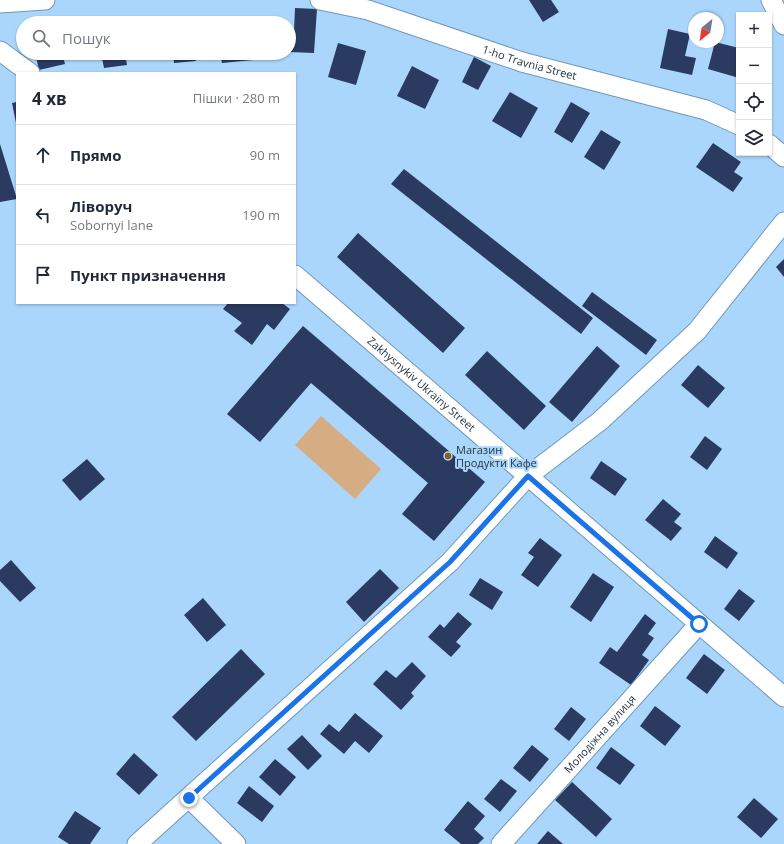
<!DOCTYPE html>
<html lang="uk">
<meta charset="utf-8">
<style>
:root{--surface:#fff;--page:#f6f6f7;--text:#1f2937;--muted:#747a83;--line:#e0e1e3}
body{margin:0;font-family:"Open Sans",sans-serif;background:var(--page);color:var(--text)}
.controls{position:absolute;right:12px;top:12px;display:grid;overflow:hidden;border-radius:0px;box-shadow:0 1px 3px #0004}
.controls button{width:36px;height:36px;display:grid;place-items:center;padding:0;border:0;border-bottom:1px solid var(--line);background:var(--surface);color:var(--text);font:20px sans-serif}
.compass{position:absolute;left:688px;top:12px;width:36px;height:36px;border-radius:50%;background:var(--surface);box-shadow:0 1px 3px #0004;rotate:210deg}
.stop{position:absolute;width:12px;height:12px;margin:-9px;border:3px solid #1a73e8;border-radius:50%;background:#fff}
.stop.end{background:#1a73e8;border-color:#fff;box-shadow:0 1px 4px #0008}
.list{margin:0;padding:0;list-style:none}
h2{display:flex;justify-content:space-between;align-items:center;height:52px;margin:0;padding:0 16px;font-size:17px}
h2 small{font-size:13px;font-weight:400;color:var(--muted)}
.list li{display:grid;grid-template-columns:26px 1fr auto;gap:12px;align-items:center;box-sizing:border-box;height:60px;padding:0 16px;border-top:1px solid var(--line)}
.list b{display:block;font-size:15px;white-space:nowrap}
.list p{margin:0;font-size:13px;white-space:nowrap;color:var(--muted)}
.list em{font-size:13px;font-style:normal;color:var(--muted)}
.icon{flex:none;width:22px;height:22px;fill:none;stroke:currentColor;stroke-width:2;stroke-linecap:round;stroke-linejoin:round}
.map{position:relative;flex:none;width:784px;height:844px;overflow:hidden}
.search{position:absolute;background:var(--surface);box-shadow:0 1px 3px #0004;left:16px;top:16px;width:280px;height:44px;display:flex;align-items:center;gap:10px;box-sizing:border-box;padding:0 14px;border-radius:22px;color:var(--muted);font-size:15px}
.panel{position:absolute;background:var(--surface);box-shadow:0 1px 3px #0004;left:16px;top:72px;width:280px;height:232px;border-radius:0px}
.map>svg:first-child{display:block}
.green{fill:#d6ac83}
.building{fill:#2a3a60}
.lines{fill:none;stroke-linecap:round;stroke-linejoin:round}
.minor-casing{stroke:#6f98bb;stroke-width:21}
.minor{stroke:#fff;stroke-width:19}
.route{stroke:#1a73e8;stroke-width:5}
.poi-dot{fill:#925a13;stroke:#abd6fc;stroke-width:1.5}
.labels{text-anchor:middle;stroke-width:4;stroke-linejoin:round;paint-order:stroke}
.street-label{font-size:11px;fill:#243544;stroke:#abd6fc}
.poi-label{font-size:11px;fill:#243544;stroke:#abd6fc;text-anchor:start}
</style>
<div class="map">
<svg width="784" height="844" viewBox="0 0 784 844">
<rect width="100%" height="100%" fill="#abd6fc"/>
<path class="green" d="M321,416l60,53 -26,30 -60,-54z"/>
<g class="building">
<path d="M529,0h22l8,12 -16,10z"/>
<path d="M295,8l22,1 -3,44 -25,-1v-22l5,1z"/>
<path d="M668,29l22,5 -5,22 11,2 -4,17 -32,-7z"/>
<path d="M715,42l24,6v30l-31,-9z"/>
<path d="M338,43l28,8 -10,34 -28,-8z"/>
<path d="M35,53h27l3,11 -26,6z"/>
<path d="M101,53h24l2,12 -23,3z"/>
<path d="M173,53h22l1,8 -22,2z"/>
<path d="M220,53h32l1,7 -31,3z"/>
<path d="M474,57l17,9 -13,24 -16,-8z"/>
<path d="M412,66l27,14 -14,29 -28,-13z"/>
<path d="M510,92l28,16 -17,30 -29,-17z"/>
<path d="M17,102v21h-1l-4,-20z"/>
<path d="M571,102l19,11 -18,30 -18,-11z"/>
<path d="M601,130l20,12 -17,28 -20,-13z"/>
<path d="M713,143l28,19 -7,10 9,6 -10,14 -37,-25z"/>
<path d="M0,144l17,55 -17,3z"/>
<path d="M404,169l189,149 -12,16 -190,-150z"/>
<path d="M358,233l107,95 -22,25 -106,-96z"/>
<path d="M784,259v18l-8,-10z"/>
<path d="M592,292l65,48 -11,15 -64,-49z"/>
<path d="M228,303h54l8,6 -16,21 -7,-6 -15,21 -18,-14 8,-8 -19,-14z"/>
<path d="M303,326l182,156 -51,59 -32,-27 26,-31 -117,-100 -51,59 -33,-28z"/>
<path d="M597,346l23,20 -48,56 -23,-20z"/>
<path d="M487,351l59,55 -22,24 -59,-55z"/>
<path d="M698,365l27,23 -17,20 -27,-23z"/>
<path d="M705,436l17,13 -15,21 -17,-13z"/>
<path d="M87,459l18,20 -25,22 -18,-21z"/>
<path d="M601,461l26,18 -12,17 -25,-18z"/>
<path d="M663,499l18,15 -7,8 8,6 -11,13 -26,-21z"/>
<path d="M715,536l23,17 -11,16 -23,-17z"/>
<path d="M540,538l22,17 -24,32 -17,-12 13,-18 -6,-4z"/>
<path d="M11,560l25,28 -16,14 -20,-21v-11z"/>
<path d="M380,569l19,19 -35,34 -18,-20z"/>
<path d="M593,573l21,14 -23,35 -21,-15z"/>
<path d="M480,578l23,14 -11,18 -23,-15z"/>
<path d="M739,589l16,12 -16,20 -15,-12z"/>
<path d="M203,598l23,27 -19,17 -23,-27z"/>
<path d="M458,612l14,12 -16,18 5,4 -10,11 -23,-20 12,-13 4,4z"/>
<path d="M645,614l11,9 -8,11 6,4 -12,17 7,5 -18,25 -32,-22 11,-16 7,5z"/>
<path d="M241,649l24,25 -69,67 -24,-24z"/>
<path d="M704,654l21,16 -18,24 -21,-16z"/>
<path d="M412,662l14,14 -15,17 3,3 -13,14 -28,-26 13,-14 10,8z"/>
<path d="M655,706l26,20 -16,20 -25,-20z"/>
<path d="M571,707l15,12 -17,22 -15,-12z"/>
<path d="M355,713l28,23 -14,17 -14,-12 -11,13 -24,-20 9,-10 10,8z"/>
<path d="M302,735l20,21 -14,14 -21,-21z"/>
<path d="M532,745l17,14 -19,23 -17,-14z"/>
<path d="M611,747l24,18 -15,20 -24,-17z"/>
<path d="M134,753l24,22 -19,20 -23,-21z"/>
<path d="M275,759l21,18 -16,19 -21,-19z"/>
<path d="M501,779l16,12 -17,21 -16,-13z"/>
<path d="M572,782l40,37 -16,18 -41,-37z"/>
<path d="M249,786l25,20 -12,16 -25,-19z"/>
<path d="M754,798l24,21 -17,19 -24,-21z"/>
<path d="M468,801l17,15 -11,13 10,9 -6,6h-17l-17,-14z"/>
<path d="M75,811l26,17 -11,16h-21l-11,-7z"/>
<path d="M548,831l15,13h-26z"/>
</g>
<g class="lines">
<defs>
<g id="minor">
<path id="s1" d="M320,0l48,10 154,52 184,48 33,15"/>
<path d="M771,0l13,25"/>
<path d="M0,3l45,-3"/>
<path d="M0,51l30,22"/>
<path d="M769,144l15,13"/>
<path id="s2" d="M295,275l489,422"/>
<path d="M189,798l47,46"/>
<path d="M137,844l313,-282 78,-86 72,-55 97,-90 87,-109"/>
<path id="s3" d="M501,844l198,-220"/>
</g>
</defs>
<use href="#minor" class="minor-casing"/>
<use href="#minor" class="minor"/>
</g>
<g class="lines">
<path class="route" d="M189,798l261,-236 78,-86 171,148"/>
</g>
<circle class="poi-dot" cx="448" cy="456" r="4"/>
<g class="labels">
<g class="street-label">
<text dy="4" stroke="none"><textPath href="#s1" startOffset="219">1-ho Travnia Street</textPath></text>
<text dy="4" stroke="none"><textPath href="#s2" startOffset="167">Zakhysnykiv Ukrainy Street</textPath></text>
<text dy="4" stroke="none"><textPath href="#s3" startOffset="148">Молодіжна вулиця</textPath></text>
</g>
<g class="poi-label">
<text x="456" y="454">Магазин<tspan x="456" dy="13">Продукти Кафе</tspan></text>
</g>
</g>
</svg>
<div class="controls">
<button>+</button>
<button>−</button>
<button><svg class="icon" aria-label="locate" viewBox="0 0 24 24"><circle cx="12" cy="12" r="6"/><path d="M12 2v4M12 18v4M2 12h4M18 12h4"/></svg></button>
<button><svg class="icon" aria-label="layers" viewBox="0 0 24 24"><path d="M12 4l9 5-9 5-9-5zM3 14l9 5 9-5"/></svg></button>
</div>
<svg class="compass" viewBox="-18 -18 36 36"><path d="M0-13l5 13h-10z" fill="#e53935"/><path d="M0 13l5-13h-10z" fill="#747a83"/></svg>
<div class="stop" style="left:699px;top:624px"></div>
<div class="stop end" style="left:189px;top:798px"></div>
<div class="search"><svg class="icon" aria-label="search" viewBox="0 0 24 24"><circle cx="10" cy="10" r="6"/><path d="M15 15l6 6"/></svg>Пошук</div>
<section class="panel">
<h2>4 хв<small>Пішки · 280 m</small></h2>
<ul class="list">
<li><svg class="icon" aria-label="ahead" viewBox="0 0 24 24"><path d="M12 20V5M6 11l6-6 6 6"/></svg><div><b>Прямо</b></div><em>90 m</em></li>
<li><svg class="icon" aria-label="left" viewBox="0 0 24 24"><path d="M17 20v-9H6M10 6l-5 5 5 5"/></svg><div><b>Ліворуч</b><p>Sobornyi lane</p></div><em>190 m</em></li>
<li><svg class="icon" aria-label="arrive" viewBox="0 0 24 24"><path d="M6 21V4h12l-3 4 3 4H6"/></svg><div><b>Пункт призначення</b></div></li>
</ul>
</section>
</div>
